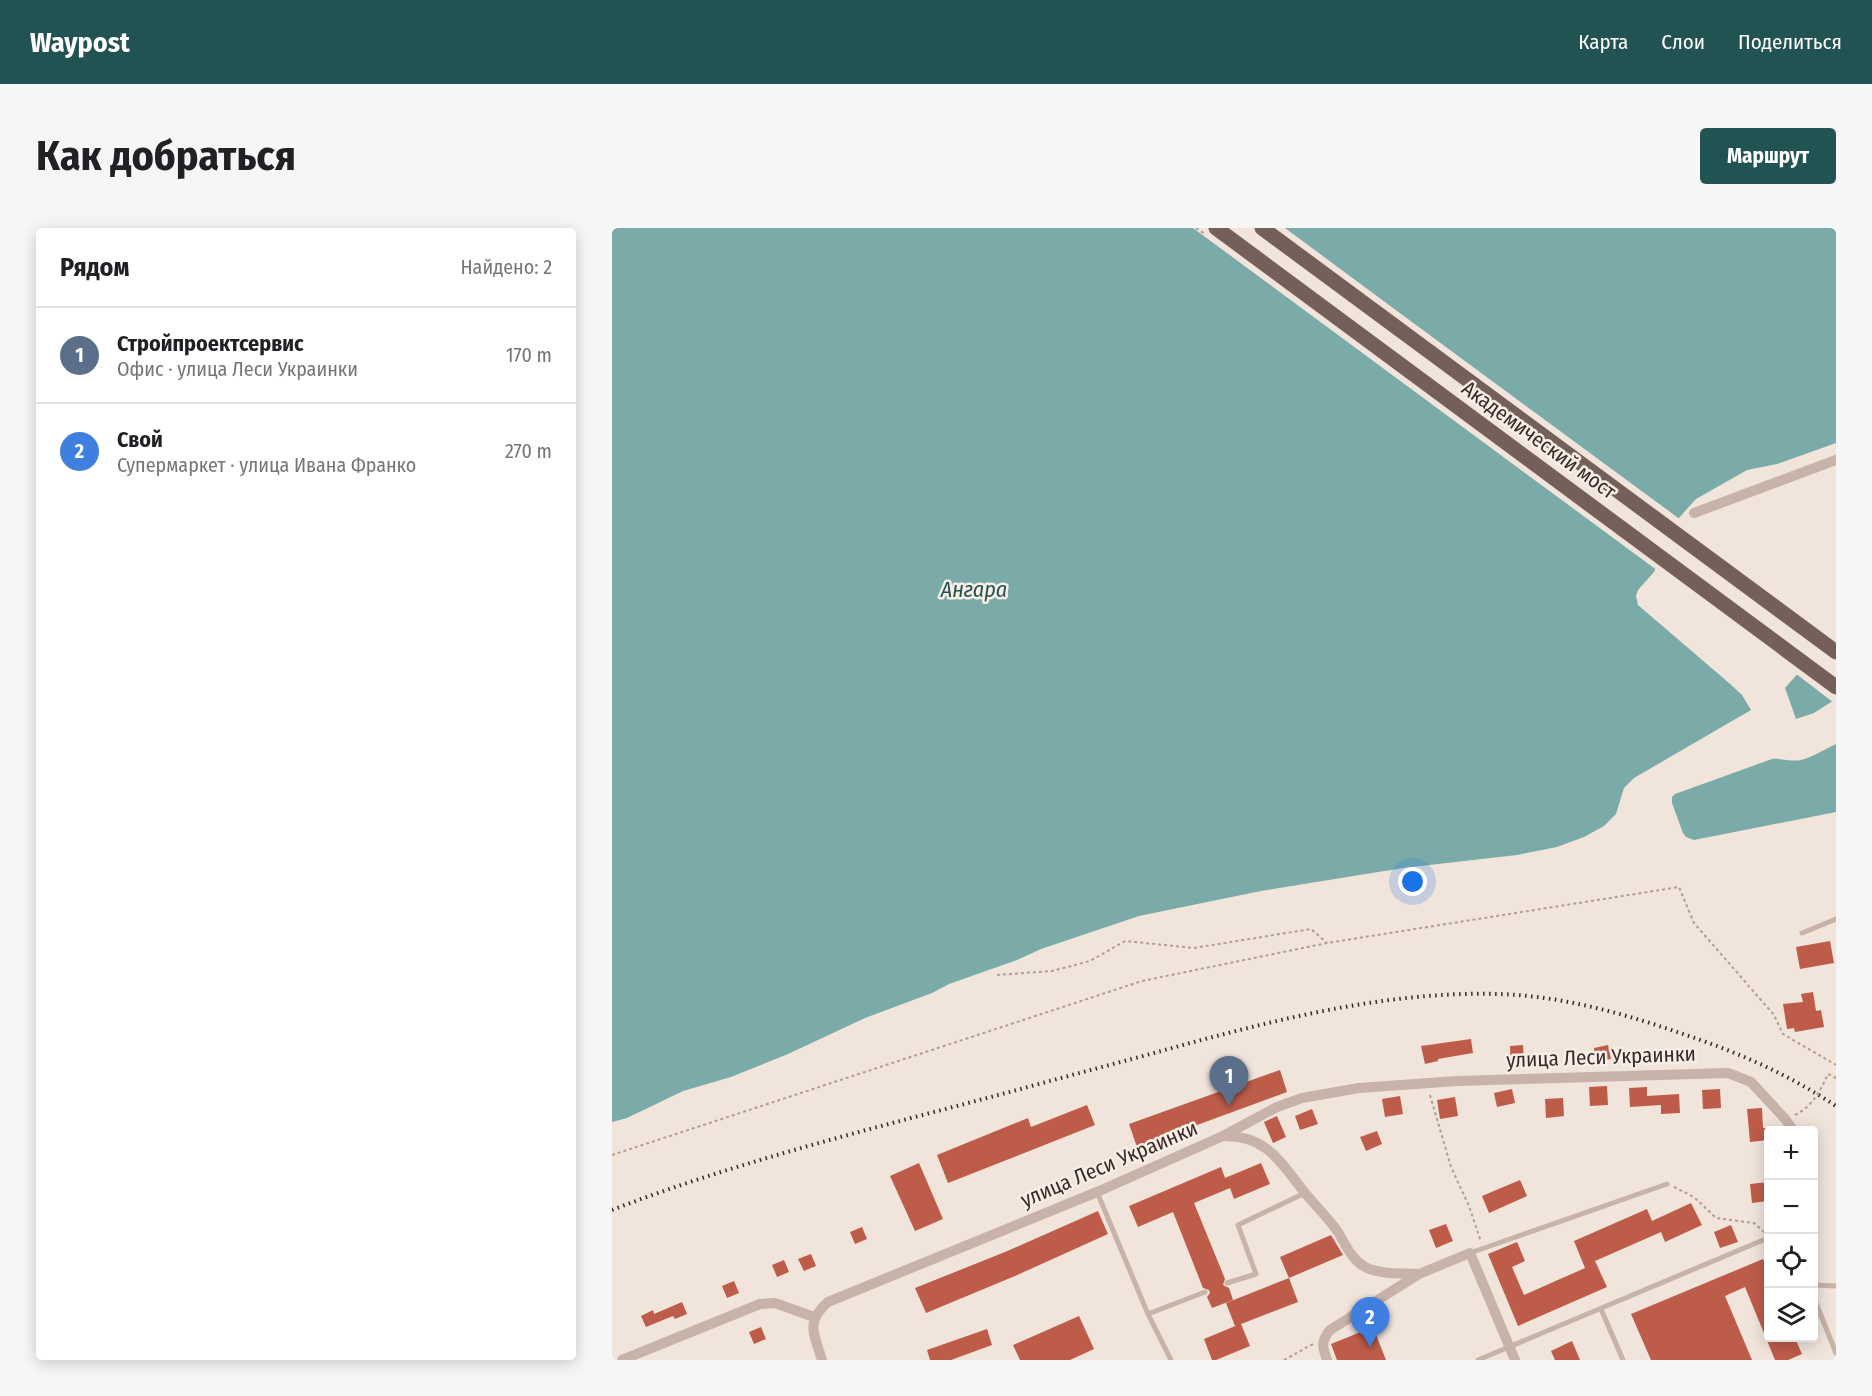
<!DOCTYPE html>
<html lang="ru">
<meta charset="utf-8">
<style>
:root{--surface:#fff;--page:#f6f6f6;--text:#202124;--muted:#757577;--line:#e0e0e0;--accent:#205351}
body{margin:0;font-family:"Fira Sans Condensed",sans-serif;background:var(--page);color:var(--text)}
.controls{position:absolute;right:18px;bottom:18px;display:grid;overflow:hidden;border-radius:6px;box-shadow:0 3px 15px #0003}
.controls button{width:54px;height:54px;display:grid;place-items:center;padding:0;border:0;border-bottom:2px solid var(--line);background:var(--surface);color:var(--text);font:30px sans-serif}
.you{position:absolute;left:801px;top:654px;width:21px;height:21px;margin:-15px;border:4px solid #fff;border-radius:50%;background:#1a73e8;box-shadow:0 0 0 9px #1a73e833}
.badge{display:grid;place-items:center;width:39px;height:39px;border-radius:50%;background:var(--accent);color:#fff;font-size:20px;font-weight:700}
.pin{position:absolute;translate:-50% -50px;filter:drop-shadow(0 2px 3px #0008)}
.pin::after{content:'';position:absolute;top:32px;width:21px;height:18px;background:inherit;clip-path:polygon(0 0,100% 0,50% 100%)}
.list{margin:0;padding:0;list-style:none}
h2{display:flex;justify-content:space-between;align-items:center;height:78px;margin:0;padding:0 24px;font-size:26px}
h2 small{font-size:20px;font-weight:400;color:var(--muted)}
.list li{display:grid;grid-template-columns:39px 1fr auto;gap:18px;align-items:center;box-sizing:border-box;height:96px;padding:0 24px;border-top:2px solid var(--line)}
.list b{display:block;font-size:22px;white-space:nowrap}
.list p{margin:0;font-size:20px;white-space:nowrap;color:var(--muted)}
.list em{font-size:20px;font-style:normal;color:var(--muted)}
.icon{flex:none;width:33px;height:33px;fill:none;stroke:currentColor;stroke-width:2;stroke-linecap:round;stroke-linejoin:round}
.map{position:relative;flex:none;width:1224px;height:1132px;overflow:hidden;border-radius:6px}
header{display:flex;align-items:center;gap:36px;box-sizing:border-box;height:84px;padding:0 30px;background:var(--accent);color:#fff}
header strong{font-size:28px}
nav{display:flex;gap:33px;margin-inline-start:auto;font-size:21px}
.intro{display:flex;align-items:center;justify-content:space-between;box-sizing:border-box;height:144px;padding:0 36px}
h1{margin:0;font-size:42px}
.button{padding:15px 27px;border-radius:6px;background:var(--accent);color:#fff;font-size:21px;font-weight:700}
main{display:flex;gap:36px;padding:0 36px}
aside{flex:1;background:var(--surface);border-radius:6px;box-shadow:0 3px 15px #0003}
.map>svg:first-child{display:block}
.water{fill:#7baba9}
.pier{fill:#f0e4db}
.building{fill:#be5c4a}
.lines{fill:none;stroke-linecap:round;stroke-linejoin:round}
.path{stroke:#b39d92;stroke-width:2;stroke-dasharray:3 3;stroke-linecap:butt}
.lane{stroke:#c7b3a7;stroke-width:5}
.street{stroke:#c7b3a7;stroke-width:10}
.primary{stroke:#756059;stroke-width:15}
.rail{stroke:#342a27;stroke-width:4;stroke-dasharray:1.5 4.5;stroke-linecap:butt}
.labels{text-anchor:middle;stroke-width:5;stroke-linejoin:round;paint-order:stroke}
.street-label{font-size:21px;fill:#342a27;stroke:#f8eee6}
.water-label{font-size:22px;font-style:italic;fill:#205351;stroke:#f8eee6}
</style>
<header>
<strong>Waypost</strong>
<nav><a>Карта</a><a>Слои</a><a>Поделиться</a></nav>
</header>
<div class="intro"><h1>Как добраться</h1><a class="button">Маршрут</a></div>
<main>
<aside>
<h2>Рядом<small>Найдено: 2</small></h2>
<ul class="list">
<li><span class="badge" style="background:#5c6f8a">1</span><div><b>Стройпроектсервис</b><p>Офис · улица Леси Украинки</p></div><em>170 m</em></li>
<li><span class="badge" style="background:#3f7fe0">2</span><div><b>Свой</b><p>Супермаркет · улица Ивана Франко</p></div><em>270 m</em></li>
</ul>
</aside>
<div class="map">
<svg width="1224" height="1132" viewBox="0 0 1224 1132">
<rect width="100%" height="100%" fill="#f0e4db"/>
<g class="water">
<path d="M0,0h1224v215l-59,21 -30,6 -51,29 -18,20 -24,53 -16,18 -2,6 2,9 91,78 13,12 9,15 -117,68 -10,10 -8,26 -12,12 -20,11 -27,10 -40,8 -114,13 -142,23 -122,25 -98,33 -24,11 -68,24 -17,9 -67,25 -77,36 -57,23 -48,14 -56,27 -15,4z"/>
<path d="M1199,431l25,40 -22,14 -18,6 -11,-31z"/>
<path d="M1224,516v68l-142,28 -8,-3 -3,-4 -11,-30v-6l3,-3 97,-35c10,-1 19,3 29,1 12,-3 24,-11 35,-16z"/>
</g>
<g class="pier">
<path d="M581,0h92l108,80 288,212 -23,51z"/>
<path d="M1222,406l2,1v67l-2,1 -39,-30z"/>
</g>
<g class="building">
<path d="M1218,713l4,22 -34,6 -4,-22z"/>
<path d="M1201,764l3,19 5,-1 3,17 -29,5 -1,-4 -7,1 -4,-25 20,-2 -2,-8z"/>
<path d="M859,811l2,14 -35,6v2l-13,3 -4,-18z"/>
<path d="M911,817l1,22h-13l-1,-21z"/>
<path d="M996,817l3,14 -15,2 -2,-13z"/>
<path d="M668,842l7,22 -150,55 -8,-23z"/>
<path d="M995,858l1,19 -18,1 -1,-19z"/>
<path d="M1035,859v9l32,-2 1,19 -19,1v-9l-31,2 -1,-19z"/>
<path d="M900,861l3,14 -18,4 -3,-14z"/>
<path d="M1108,861l1,19 -18,1 -1,-19z"/>
<path d="M788,868l3,18 -18,3 -3,-18z"/>
<path d="M843,869l3,19 -18,3 -3,-19z"/>
<path d="M951,870l1,18 -18,2 -1,-19z"/>
<path d="M475,877l8,20 -147,58 -11,-28 91,-37 3,9z"/>
<path d="M1150,880l1,20h5v12l-18,2 -3,-33z"/>
<path d="M700,881l6,15 -18,6 -5,-14z"/>
<path d="M665,888l9,21 -13,6 -9,-21z"/>
<path d="M765,903l5,13 -16,7 -6,-14z"/>
<path d="M307,935l24,56 -28,12 -25,-55z"/>
<path d="M649,935l9,21 -36,15 -4,-11 -36,15 31,76 -2,6 6,3 4,12 -21,8 -5,-11 3,-4 -1,-3 -6,-2 -30,-76 -35,15 -9,-21 92,-39 4,11z"/>
<path d="M908,952l7,16 -38,17 -7,-17z"/>
<path d="M1156,954v19l-16,2 -2,-19z"/>
<path d="M1079,975l11,22 -37,17 -4,-10 -66,29 12,26 -89,39 -30,-72 29,-12 8,19 -13,6 12,28 61,-27 -11,-27 73,-32 5,12z"/>
<path d="M486,983l10,23 -93,42 -89,37 -11,-25 90,-36z"/>
<path d="M834,996l7,17 -17,7 -7,-18z"/>
<path d="M1119,997l7,17 -18,6 -6,-16z"/>
<path d="M250,999l5,12 -12,5 -5,-12z"/>
<path d="M719,1007l12,20 -54,23 -9,-21z"/>
<path d="M199,1026l5,12 -12,5 -6,-12z"/>
<path d="M1151,1031l5,14v65h27l7,16 -14,6h-13l-30,-73 -20,9 27,64h-101l-20,-46z"/>
<path d="M172,1032l5,12 -12,5 -5,-12z"/>
<path d="M677,1050l9,24 -57,22 9,22 -34,14h-4l-8,-21 36,-15 -5,2 -9,-23z"/>
<path d="M122,1053l5,12 -12,5 -5,-12z"/>
<path d="M70,1074l5,12 -12,5 -2,-3 -27,11 -5,-11 12,-6 1,4z"/>
<path d="M467,1088l15,33 -24,11h-50l-7,-15z"/>
<path d="M149,1099l5,12 -12,5 -5,-12z"/>
<path d="M761,1099l13,33h-49l-6,-16z"/>
<path d="M375,1101l5,16 -41,15h-21l-3,-10z"/>
<path d="M960,1113l8,19h-25l-4,-9z"/>
</g>
<g class="lines">
<g class="path">
<path d="M584,0l9,6"/>
<path d="M385,747l55,-4 38,-10 35,-20 69,7 117,-19 16,14"/>
<path d="M818,867l21,72 18,39 12,36"/>
<path d="M1183,887c18,-9 25,-24 33,-41l8,4"/>
<path d="M0,927l530,-174 185,-38 352,-56 15,36 80,92 9,19 53,31"/>
<path d="M1062,959l20,10 22,21 38,5 10,9"/>
<path d="M672,1132l29,-16"/>
</g>
<g class="lane">
<path d="M1190,705l34,-14"/>
<path d="M485,964l51,122 23,46"/>
<path d="M858,1025l197,-69"/>
<path d="M615,1055l29,-9 -18,-49 67,-32"/>
<path d="M1202,1057l22,1"/>
<path d="M1202,1070l22,55"/>
<path d="M989,1081l22,51"/>
<path d="M536,1086l57,-22"/>
<path d="M866,1132l290,-122"/>
</g>
<g class="street">
<path d="M1082,285l142,-53"/>
<path d="M612,908c44,0 56,26 81,57 11,13 23,25 33,39 8,13 13,27 27,35 16,8 38,6 54,7"/>
<path d="M10,1132l138,-56 15,-1 39,14"/>
<path d="M210,1132c-8,-26 -17,-38 6,-58l269,-110 126,-56 54,-29 25,-9 57,-10 98,-7 271,-8 23,9 35,38 7,10"/>
<path d="M715,1132c-5,-14 -6,-19 3,-30l89,-56 51,-21 45,107"/>
</g>
<g class="primary">
<path d="M604,0l620,459"/>
<path d="M650,0l574,424"/>
</g>
<path class="rail" d="M0,982c129,-50 271,-84 405,-120 58,-16 116,-31 173,-47 101,-27 204,-52 309,-49 62,2 123,19 181,39 55,18 108,41 156,73"/>
</g>
<g class="labels">
<g class="street-label">
<text transform="translate(927 212) rotate(36)" y="7">Академический мост</text>
<text transform="translate(989 829) rotate(-2)" y="7">улица Леси Украинки</text>
<text transform="translate(497 936) rotate(-23)" y="7">улица Леси Украинки</text>
</g>
<g class="water-label">
<text x="362" y="369">Ангара</text>
</g>
</g>
</svg>
<div class="controls">
<button>+</button>
<button>−</button>
<button><svg class="icon" aria-label="locate" viewBox="0 0 24 24"><circle cx="12" cy="12" r="6"/><path d="M12 2v4M12 18v4M2 12h4M18 12h4"/></svg></button>
<button><svg class="icon" aria-label="layers" viewBox="0 0 24 24"><path d="M12 4l9 5-9 5-9-5zM3 14l9 5 9-5"/></svg></button>
</div>
<div class="you"></div>
<div class="pin badge" style="left:617px;top:878px;background:#5c6f8a">1</div>
<div class="pin badge" style="left:758px;top:1119px;background:#3f7fe0">2</div>
</div>
</main>
